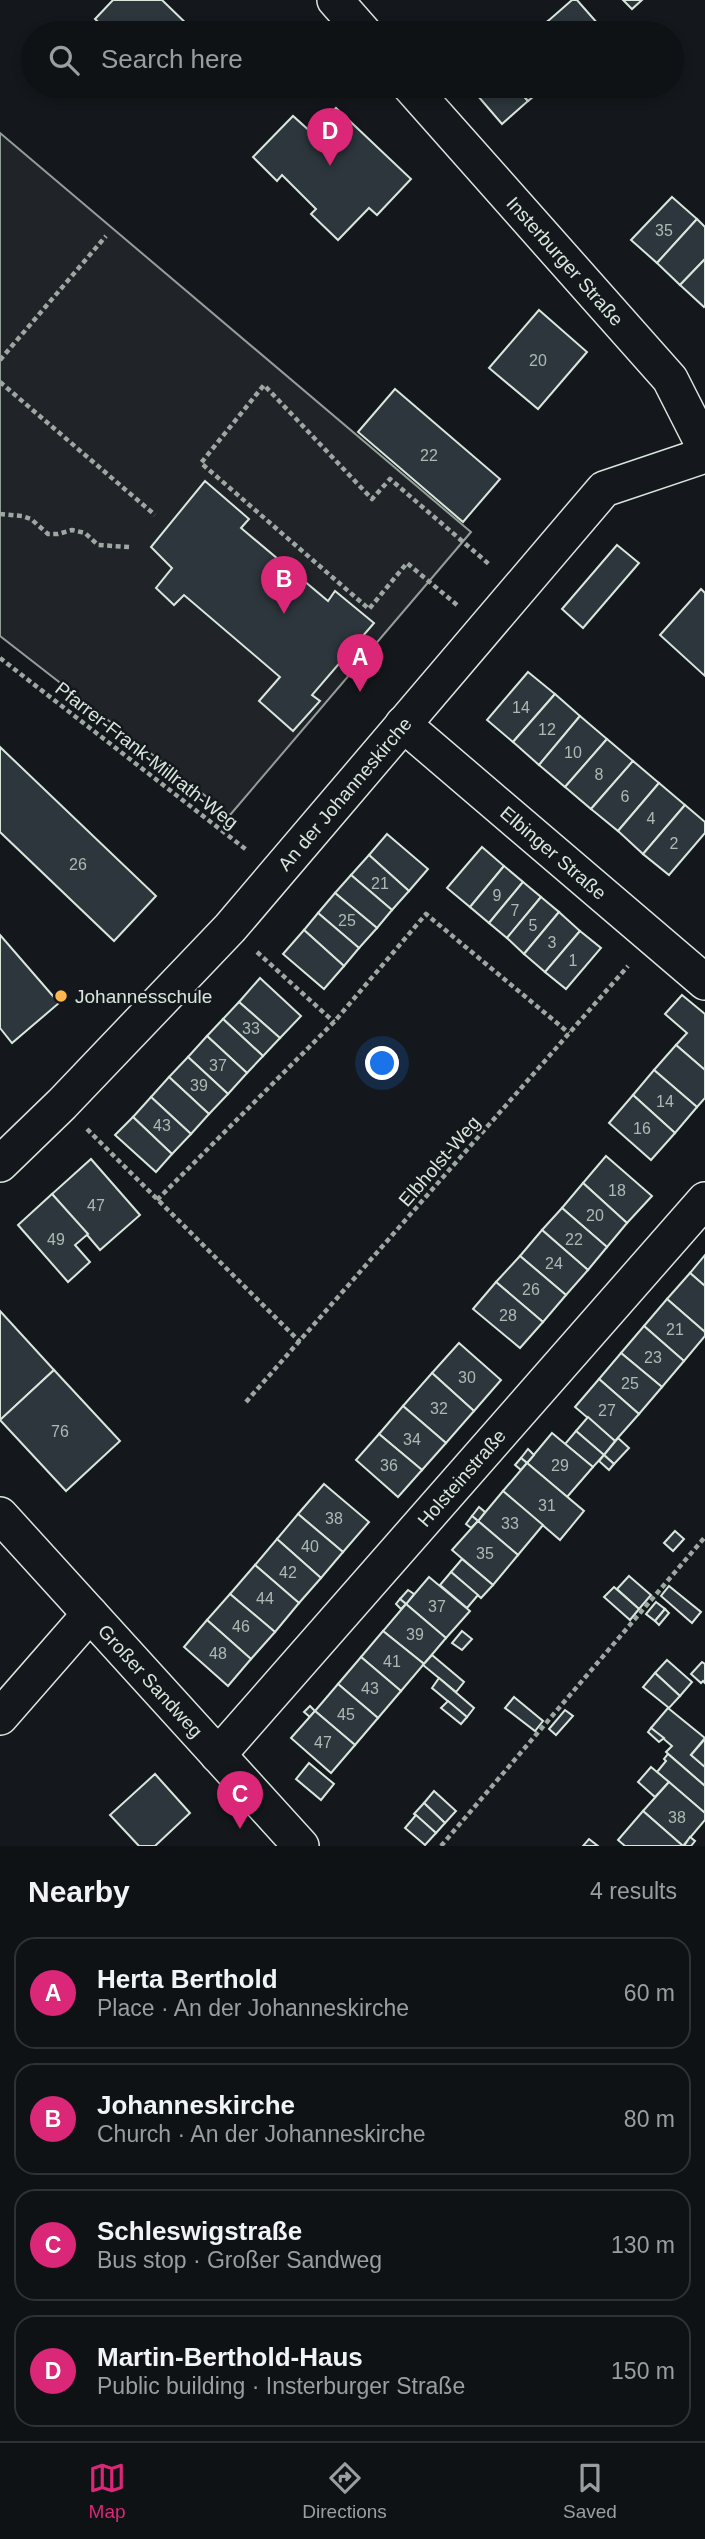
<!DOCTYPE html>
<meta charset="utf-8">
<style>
:root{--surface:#0f1215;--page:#1d2022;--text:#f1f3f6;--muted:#9b9ea0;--line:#2f3234;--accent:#db2777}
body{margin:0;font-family:Helvetica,sans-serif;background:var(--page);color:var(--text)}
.you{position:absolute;left:383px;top:1064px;width:24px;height:24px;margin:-18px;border:5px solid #fff;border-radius:50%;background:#1a73e8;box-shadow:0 0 0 10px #1a73e833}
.badge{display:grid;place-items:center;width:46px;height:46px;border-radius:50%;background:var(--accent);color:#fff;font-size:23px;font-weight:700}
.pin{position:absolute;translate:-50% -58px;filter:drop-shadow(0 2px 4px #0008)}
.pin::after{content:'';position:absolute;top:37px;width:24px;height:21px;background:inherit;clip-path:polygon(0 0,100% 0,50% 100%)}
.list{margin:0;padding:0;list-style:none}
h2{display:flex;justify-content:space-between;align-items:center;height:91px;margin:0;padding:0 28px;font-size:30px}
h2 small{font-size:23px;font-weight:400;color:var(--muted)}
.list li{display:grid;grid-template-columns:46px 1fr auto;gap:21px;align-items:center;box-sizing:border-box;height:112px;margin:0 14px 14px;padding:0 14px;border:2px solid var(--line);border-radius:21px}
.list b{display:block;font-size:26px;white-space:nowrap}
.list p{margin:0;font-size:23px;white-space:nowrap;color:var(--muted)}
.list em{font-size:23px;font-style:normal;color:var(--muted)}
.icon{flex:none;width:38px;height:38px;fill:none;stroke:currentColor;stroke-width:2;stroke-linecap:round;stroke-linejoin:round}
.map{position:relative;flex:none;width:705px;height:1846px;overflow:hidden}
.search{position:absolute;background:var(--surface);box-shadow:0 4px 10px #0003;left:21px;right:21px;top:21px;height:77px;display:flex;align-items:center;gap:18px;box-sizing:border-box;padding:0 24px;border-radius:38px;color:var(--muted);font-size:26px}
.sheet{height:595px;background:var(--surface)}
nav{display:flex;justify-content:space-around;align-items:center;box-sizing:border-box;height:98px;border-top:2px solid var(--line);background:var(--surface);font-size:19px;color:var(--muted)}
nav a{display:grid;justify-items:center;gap:4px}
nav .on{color:var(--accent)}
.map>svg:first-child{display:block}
.green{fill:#202428;stroke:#939e99;stroke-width:2}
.building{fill:#2c363c;stroke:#d8e6dc;stroke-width:2}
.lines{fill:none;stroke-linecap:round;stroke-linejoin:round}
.minor-casing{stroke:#d8e6dc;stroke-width:38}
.path{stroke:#9da8a2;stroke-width:4.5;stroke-dasharray:5 3.5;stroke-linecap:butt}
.minor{stroke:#14181c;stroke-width:35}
.poi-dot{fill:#ffb74d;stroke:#14181c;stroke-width:2.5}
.labels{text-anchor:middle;stroke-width:5;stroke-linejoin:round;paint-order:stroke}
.number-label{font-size:16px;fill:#adbab4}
.street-label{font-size:19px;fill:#d8e6dc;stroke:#14181c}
.poi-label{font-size:19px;fill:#d8e6dc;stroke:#14181c;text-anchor:start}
</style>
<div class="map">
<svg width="705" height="1846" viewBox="0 0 705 1846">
<rect width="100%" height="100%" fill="#14181c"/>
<path class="green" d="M0,133l471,399 -241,283 -230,-179z"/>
<g class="building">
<path d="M113,0h49l32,31 -2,2h-82l-15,-14z"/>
<path d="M572,0h5l29,33h-47l-11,-12z"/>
<path d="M623,0h19l-10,9z"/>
<path d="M548,21l11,12h-25z"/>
<path d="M474,86h41l13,15 -26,23 -31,-36z"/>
<path d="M515,86h31l-18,15z"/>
<path d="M336,108l75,71 -34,36 -8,-7 -31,32 -27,-26 5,-5 -34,-34 -5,6 -24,-24 40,-41 19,17z"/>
<path d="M672,197l25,22 -40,44 -26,-23z"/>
<path d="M697,219l8,8v32l-25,26 -23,-22z"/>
<path d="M705,259v47l-1,1 -24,-22z"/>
<path d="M539,310l48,42 -49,57 -49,-41z"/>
<path d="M395,389l105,90 -37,43 -105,-90z"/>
<path d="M205,481l44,38 -8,9 87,73 7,-10 39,32 -62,72 8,6 -27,30 -34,-30 21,-24 -96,-82 -10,10 -18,-17 16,-20 -21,-21z"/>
<path d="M617,545l22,18 -56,65 -21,-19z"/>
<path d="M701,589l4,4v83l-45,-41z"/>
<path d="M528,672l27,22 -42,48 -26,-22z"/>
<path d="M555,694l25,22 -41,49 -26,-23z"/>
<path d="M580,716l27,23 -42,48 -26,-22z"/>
<path d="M607,739l26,22 -42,48 -26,-22z"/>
<path d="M0,747l156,149 -42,45 -114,-109z"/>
<path d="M633,761l26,22 -41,48 -27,-22z"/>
<path d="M659,783l26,22 -42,49 -25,-23z"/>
<path d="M685,805l20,17v11l-36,42 -26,-21z"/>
<path d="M387,834l41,35 -19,22 -40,-36z"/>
<path d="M482,847l22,19 -34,41 -23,-19z"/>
<path d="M369,855l40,36 -17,19 -41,-35z"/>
<path d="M504,866l19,16 -34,41 -19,-16z"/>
<path d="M351,875l41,35 -15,18 -42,-35z"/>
<path d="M523,882l18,15 -34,41 -18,-15z"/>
<path d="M335,893l42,35 -18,20 -41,-35z"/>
<path d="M541,897l18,15 -35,42 -17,-16z"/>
<path d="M559,912l21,19 -35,41 -21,-18z"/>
<path d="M318,913l41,35 -15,18 -40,-36z"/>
<path d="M304,930l40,36 -20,23 -41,-35z"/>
<path d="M580,931l21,17 -35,41 -21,-17z"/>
<path d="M0,935l59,68 -47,40 -12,-15z"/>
<path d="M260,978l41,38 -21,22 -41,-36z"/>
<path d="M682,995l23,19v56l-29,-25 11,-12 -22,-19z"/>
<path d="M239,1002l41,36 -17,18 -40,-37z"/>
<path d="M223,1019l40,37 -16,17 -40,-37z"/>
<path d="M207,1036l40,37 -19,21 -40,-37z"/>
<path d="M676,1045l29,25v28l-8,9 -43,-37z"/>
<path d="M188,1057l40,37 -19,20 -40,-37z"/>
<path d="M654,1070l43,37 -22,26 -42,-38z"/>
<path d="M169,1077l40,37 -18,20 -40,-37z"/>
<path d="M633,1095l42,38 -24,27 -42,-37z"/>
<path d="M151,1097l40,37 -19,20 -39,-37z"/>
<path d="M133,1117l39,37 -16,18 -41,-37z"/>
<path d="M606,1156l46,40 -25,27 -44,-40z"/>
<path d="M91,1159l49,56 -40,35 -48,-56z"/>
<path d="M583,1183l44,40 -20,24 -45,-39z"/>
<path d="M52,1194l36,40 -13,11 15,17 -22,20 -50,-57z"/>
<path d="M562,1208l45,39 -19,23 -46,-40z"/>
<path d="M542,1230l46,40 -22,25 -46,-39z"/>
<path d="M705,1255v31l-15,-13z"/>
<path d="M520,1256l46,39 -23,27 -47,-40z"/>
<path d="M690,1273l15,13v46l-38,-33z"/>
<path d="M496,1282l47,40 -23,26 -47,-39z"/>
<path d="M667,1299l38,33v4l-21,25 -40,-35z"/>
<path d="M0,1311l54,59 -54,50z"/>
<path d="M644,1326l40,35 -22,26 -41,-34z"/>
<path d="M459,1343l42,37 -27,31 -42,-38z"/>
<path d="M621,1353l41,34 -23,27 -40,-35z"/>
<path d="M54,1370l66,71 -54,50 -66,-71z"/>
<path d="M432,1373l42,38 -28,32 -43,-37z"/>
<path d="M599,1379l40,35 -24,27 -40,-34z"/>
<path d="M403,1406l43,37 -24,27 -43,-36z"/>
<path d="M588,1417l27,24 -11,14 -28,-24z"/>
<path d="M576,1431l28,24 -11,12 -28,-23z"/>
<path d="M552,1433l41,34 -26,30 -40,-34z"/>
<path d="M379,1434l43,36 -24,27 -42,-37z"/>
<path d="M618,1438l11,10 -15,16 -10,-9z"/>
<path d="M528,1449l6,6 -7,8 -6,-5z"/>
<path d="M604,1455l10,9 -5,6 -10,-9z"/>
<path d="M521,1458l6,5 -6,7 -6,-5z"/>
<path d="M527,1463l57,48 -24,29 -57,-49z"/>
<path d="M324,1484l45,38 -26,30 -45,-38z"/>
<path d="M503,1491l40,34 -25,30 -40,-34z"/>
<path d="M479,1507l6,5 -7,9 -6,-5z"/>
<path d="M298,1514l45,38 -22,26 -44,-39z"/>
<path d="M472,1516l6,5 -7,7 -5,-4z"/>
<path d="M478,1521l40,34 -25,30 -41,-35z"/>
<path d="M675,1531l9,8 -11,12 -9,-8z"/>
<path d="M277,1539l44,39 -22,25 -44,-38z"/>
<path d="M462,1559l31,26 -12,13 -30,-26z"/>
<path d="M255,1565l44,38 -24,29 -45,-38z"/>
<path d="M451,1572l27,23 -11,13 -27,-23z"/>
<path d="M629,1576l22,19 -12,14 -22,-20z"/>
<path d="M429,1577l41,34 -24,27 -40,-34z"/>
<path d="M669,1586l32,26 -9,11 -31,-27z"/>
<path d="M614,1587l25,22 -9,11 -26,-23z"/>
<path d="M408,1590l6,4 -8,10 -6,-5z"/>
<path d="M230,1594l45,38 -24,27 -44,-39z"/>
<path d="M400,1599l6,5 -5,5 -5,-5z"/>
<path d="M656,1602l9,7 -10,12 -9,-7z"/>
<path d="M406,1604l40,34 -22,26 -41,-33z"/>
<path d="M665,1609l4,4 -10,12 -4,-4z"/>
<path d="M207,1620l44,39 -23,27 -44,-39z"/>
<path d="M383,1631l41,33 -23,27 -40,-34z"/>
<path d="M462,1631l10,8 -10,11 -10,-7z"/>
<path d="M432,1655l32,27 -8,10 -33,-27z"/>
<path d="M361,1657l40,34 -23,27 -40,-34z"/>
<path d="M667,1660l25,22 -12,14 -25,-23z"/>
<path d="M702,1662l3,2v19l-2,-2 -2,2 -10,-9z"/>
<path d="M655,1673l25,23 -11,12 -26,-21z"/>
<path d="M439,1678l35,30 -7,9 -35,-29z"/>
<path d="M338,1684l40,34 -23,27 -40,-34z"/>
<path d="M514,1697l29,24 -8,10 -30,-23z"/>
<path d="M448,1701l19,16 -6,7 -20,-16z"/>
<path d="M310,1706l5,5 -5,6 -6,-5z"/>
<path d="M668,1708l37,30 -14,17 14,12v19l-39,-34 6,-6 -21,-18z"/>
<path d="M565,1710l8,6 -17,19 -7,-6z"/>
<path d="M315,1711l40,34 -24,28 -40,-35z"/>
<path d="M651,1728l13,10 -5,4 -11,-10z"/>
<path d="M705,1739v28l-14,-12z"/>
<path d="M668,1754l37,32v27l-48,-41 9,-11 -2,-2z"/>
<path d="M309,1763l25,21 -13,16 -25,-21z"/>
<path d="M651,1767l18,15 -14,15 -17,-15z"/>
<path d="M155,1774l35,39 -35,33h-16l-29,-31z"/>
<path d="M669,1782l36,31v7l-22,26 -40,-35z"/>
<path d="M434,1791l22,20 -11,12 -21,-20z"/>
<path d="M424,1803l21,20 -9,10 -22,-19z"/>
<path d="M643,1811l40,35h-58l-7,-6z"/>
<path d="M416,1815l20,18 -11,12 -20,-17z"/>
<path d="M690,1837l5,4 -4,5h-7z"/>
<path d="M589,1839l9,7h-15z"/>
</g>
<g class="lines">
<defs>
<g id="minor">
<path d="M335,0l29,33"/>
<path id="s1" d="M410,86l260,293 35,69"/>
<path id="s2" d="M403,724l302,258"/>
<path id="s3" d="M0,1164l62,-60 168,-176 374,-439 101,-34"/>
<path id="s4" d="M0,1515l301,331"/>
<path d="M0,1717l90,-103"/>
<path id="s5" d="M218,1755l487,-555"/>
</g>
</defs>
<use href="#minor" class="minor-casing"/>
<g class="path">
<path d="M0,360l106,-124"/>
<path d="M0,382l155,133"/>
<path d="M0,514l22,2 9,3 17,15h10l14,-4 13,3 13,12 31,2"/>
<path d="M457,605l-50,-42 -38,46 -168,-146 63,-78 108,114 18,-20 100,86"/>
<path d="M0,658l248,193"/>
<path d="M257,952l77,70"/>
<path d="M87,1129l213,213"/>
<path d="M157,1200l177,-178 92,-108 143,119"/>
<path d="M246,1402l382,-436"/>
<path d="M441,1846l264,-309"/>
</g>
<use href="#minor" class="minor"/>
</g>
<circle class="poi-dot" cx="61" cy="996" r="7"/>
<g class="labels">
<g class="number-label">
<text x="664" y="236">35</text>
<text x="538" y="366">20</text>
<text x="429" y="461">22</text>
<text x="521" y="713">14</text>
<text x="547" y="735">12</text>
<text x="573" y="758">10</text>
<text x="599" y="780">8</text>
<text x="625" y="802">6</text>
<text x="651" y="824">4</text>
<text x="674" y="849">2</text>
<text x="78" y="870">26</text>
<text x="380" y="889">21</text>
<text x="497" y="901">9</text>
<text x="515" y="916">7</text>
<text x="347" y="926">25</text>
<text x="533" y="931">5</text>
<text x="552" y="948">3</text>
<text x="573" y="966">1</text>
<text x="251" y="1034">33</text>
<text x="218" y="1071">37</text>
<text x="199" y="1091">39</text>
<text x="665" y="1107">14</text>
<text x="162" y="1131">43</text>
<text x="642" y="1134">16</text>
<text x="617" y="1196">18</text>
<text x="96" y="1211">47</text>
<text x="595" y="1221">20</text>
<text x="56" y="1245">49</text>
<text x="574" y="1245">22</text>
<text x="554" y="1269">24</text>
<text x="531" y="1295">26</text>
<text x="508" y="1321">28</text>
<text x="675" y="1335">21</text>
<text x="653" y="1363">23</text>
<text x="467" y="1383">30</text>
<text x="630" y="1389">25</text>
<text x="439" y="1414">32</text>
<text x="607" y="1416">27</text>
<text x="60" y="1437">76</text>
<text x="412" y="1445">34</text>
<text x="389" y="1471">36</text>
<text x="560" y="1471">29</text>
<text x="547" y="1511">31</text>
<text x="334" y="1524">38</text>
<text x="510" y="1529">33</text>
<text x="310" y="1552">40</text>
<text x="485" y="1559">35</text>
<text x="288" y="1578">42</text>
<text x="265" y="1604">44</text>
<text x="437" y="1612">37</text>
<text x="241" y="1632">46</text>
<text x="415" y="1640">39</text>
<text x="218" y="1659">48</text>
<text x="392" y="1667">41</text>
<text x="370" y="1694">43</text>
<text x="346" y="1720">45</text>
<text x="323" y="1748">47</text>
<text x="677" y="1823">38</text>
</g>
<g class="street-label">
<text dy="7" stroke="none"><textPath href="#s1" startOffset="234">Insterburger Straße</textPath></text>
<text transform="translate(147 755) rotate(38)" y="7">Pfarrer-Frank-Millrath-Weg</text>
<text dy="7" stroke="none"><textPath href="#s3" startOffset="506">An der Johanneskirche</textPath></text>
<text dy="7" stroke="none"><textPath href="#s2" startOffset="198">Elbinger Straße</textPath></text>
<text transform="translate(439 1161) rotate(-49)" y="7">Elbholst-Weg</text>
<text dy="7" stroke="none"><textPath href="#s5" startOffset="369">Holsteinstraße</textPath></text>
<text dy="7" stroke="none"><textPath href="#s4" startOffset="224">Großer Sandweg</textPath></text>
</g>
<g class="poi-label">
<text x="75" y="1003">Johannesschule</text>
</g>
</g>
</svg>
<div class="you"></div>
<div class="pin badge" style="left:360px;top:692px">A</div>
<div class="pin badge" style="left:284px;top:614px">B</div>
<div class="pin badge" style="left:240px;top:1829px">C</div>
<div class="pin badge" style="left:330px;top:166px">D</div>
<div class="search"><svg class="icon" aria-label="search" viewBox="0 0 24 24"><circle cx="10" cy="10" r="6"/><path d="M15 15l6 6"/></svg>Search here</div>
</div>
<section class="sheet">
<h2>Nearby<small>4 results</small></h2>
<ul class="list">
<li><span class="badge">A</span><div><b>Herta Berthold</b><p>Place · An der Johanneskirche</p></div><em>60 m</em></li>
<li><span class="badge">B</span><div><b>Johanneskirche</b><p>Church · An der Johanneskirche</p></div><em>80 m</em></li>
<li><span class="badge">C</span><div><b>Schleswigstraße</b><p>Bus stop · Großer Sandweg</p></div><em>130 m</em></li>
<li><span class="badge">D</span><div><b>Martin-Berthold-Haus</b><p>Public building · Insterburger Straße</p></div><em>150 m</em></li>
</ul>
</section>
<nav>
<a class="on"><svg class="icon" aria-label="map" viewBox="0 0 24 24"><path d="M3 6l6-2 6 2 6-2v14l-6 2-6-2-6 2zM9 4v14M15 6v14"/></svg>Map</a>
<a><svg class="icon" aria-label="directions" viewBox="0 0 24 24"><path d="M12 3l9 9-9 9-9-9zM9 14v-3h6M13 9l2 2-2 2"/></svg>Directions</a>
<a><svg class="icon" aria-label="saved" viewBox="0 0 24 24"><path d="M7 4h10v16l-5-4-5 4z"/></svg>Saved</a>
</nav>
